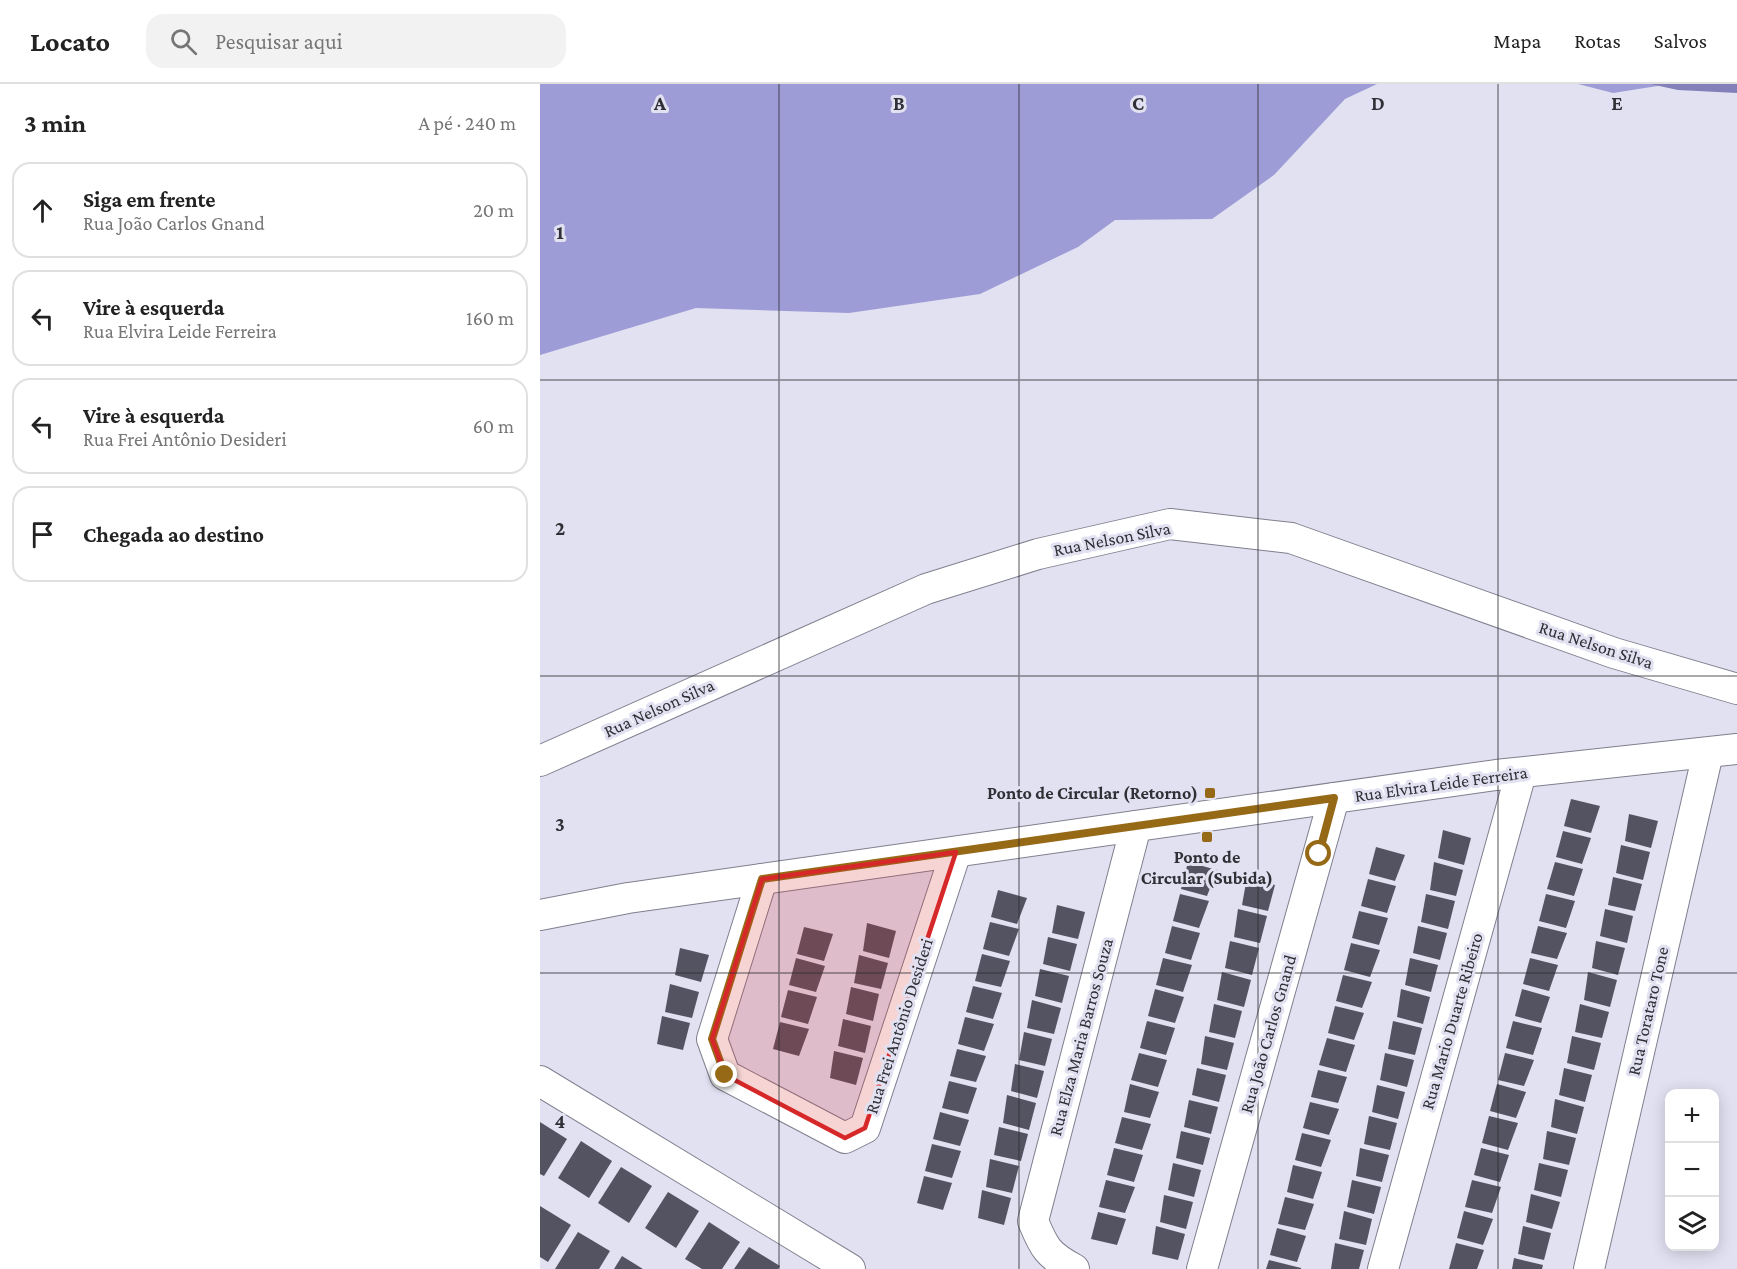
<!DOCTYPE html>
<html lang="pt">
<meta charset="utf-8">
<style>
:root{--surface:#fff;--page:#f2f2f2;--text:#222;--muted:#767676;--line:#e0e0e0}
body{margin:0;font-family:"Crimson Pro",serif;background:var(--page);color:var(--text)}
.controls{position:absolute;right:18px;bottom:18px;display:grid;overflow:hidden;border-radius:12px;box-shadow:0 3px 15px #0003}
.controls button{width:54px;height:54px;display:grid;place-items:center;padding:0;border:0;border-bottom:2px solid var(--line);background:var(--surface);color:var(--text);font:30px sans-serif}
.stop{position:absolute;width:18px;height:18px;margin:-14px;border:4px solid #966917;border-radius:50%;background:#fff}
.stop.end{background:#966917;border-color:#fff;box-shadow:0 2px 6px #0008}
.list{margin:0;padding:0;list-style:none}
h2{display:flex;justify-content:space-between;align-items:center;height:78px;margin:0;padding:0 24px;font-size:26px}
h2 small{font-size:20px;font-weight:400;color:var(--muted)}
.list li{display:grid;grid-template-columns:39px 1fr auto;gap:18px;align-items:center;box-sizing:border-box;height:96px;margin:0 12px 12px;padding:0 12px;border:2px solid var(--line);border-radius:18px}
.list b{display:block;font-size:22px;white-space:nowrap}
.list p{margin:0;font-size:20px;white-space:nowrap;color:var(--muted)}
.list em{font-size:20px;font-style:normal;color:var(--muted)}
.icon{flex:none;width:33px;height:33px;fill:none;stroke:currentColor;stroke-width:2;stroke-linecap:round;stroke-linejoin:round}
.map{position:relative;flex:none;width:1197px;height:1185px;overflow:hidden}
header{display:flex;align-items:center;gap:36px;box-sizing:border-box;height:84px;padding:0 30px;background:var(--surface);border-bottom:2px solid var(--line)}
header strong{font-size:28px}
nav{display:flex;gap:33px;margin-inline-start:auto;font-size:21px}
.search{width:420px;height:54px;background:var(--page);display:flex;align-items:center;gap:15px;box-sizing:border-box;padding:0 21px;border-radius:18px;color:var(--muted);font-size:22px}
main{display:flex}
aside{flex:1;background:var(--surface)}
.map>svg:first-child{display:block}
.forest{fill:#9e9cd6}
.water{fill:#8380b9}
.building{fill:#535361}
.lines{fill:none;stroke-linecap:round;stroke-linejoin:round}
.minor-casing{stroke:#7f7f8e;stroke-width:32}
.minor{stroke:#fff;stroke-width:30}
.route{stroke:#966917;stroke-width:8}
.marked{fill:#d62828;fill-opacity:0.2;stroke:#d62828;stroke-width:4.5;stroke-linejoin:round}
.grid{fill:none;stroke:#2f2f35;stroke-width:1.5;stroke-opacity:0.55}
.poi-dot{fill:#966917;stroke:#e1e1f2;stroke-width:2}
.labels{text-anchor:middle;stroke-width:6;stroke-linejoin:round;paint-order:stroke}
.street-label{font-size:18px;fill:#2f2f35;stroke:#e1e1f2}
.poi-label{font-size:18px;font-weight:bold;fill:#2f2f35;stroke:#e1e1f2;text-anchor:end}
.grid-label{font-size:20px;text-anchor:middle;font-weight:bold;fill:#2f2f35;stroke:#e1e1f2;stroke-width:6;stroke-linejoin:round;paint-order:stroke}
</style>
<header>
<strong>Locato</strong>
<div class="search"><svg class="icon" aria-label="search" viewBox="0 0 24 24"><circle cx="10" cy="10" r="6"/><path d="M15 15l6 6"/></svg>Pesquisar aqui</div>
<nav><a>Mapa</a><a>Rotas</a><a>Salvos</a></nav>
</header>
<main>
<aside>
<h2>3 min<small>A pé · 240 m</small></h2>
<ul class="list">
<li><svg class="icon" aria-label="ahead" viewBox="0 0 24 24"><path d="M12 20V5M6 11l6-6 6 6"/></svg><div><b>Siga em frente</b><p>Rua João Carlos Gnand</p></div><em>20 m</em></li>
<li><svg class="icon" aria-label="left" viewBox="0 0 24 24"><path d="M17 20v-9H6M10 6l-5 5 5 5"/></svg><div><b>Vire à esquerda</b><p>Rua Elvira Leide Ferreira</p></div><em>160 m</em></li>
<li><svg class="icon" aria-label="left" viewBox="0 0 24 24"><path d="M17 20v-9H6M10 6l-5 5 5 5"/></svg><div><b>Vire à esquerda</b><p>Rua Frei Antônio Desideri</p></div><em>60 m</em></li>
<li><svg class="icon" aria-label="arrive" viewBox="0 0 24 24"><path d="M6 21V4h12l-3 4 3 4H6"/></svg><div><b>Chegada ao destino</b></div></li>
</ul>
</aside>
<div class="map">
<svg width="1197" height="1185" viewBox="0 0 1197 1185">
<rect width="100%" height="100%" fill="#e1e1f2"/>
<g class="forest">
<path d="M0,0h837l-32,15 -71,76 -62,44 -97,1 -37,27 -98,47 -131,19 -153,-5 -156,47z"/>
<path d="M1038,0h92l-57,9z"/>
</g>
<path class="water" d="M1110,0h87v9l-59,-3z"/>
<g class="building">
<path d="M1031,715l29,7 -9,27 -27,-7z"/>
<path d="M1089,730l29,7 -7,27 -26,-7z"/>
<path d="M903,746l28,8 -7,27 -26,-7z"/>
<path d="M1023,747l28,7 -9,26 -26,-7z"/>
<path d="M1081,761l29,7 -7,28 -27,-7z"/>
<path d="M836,763l29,8 -10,26 -26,-7z"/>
<path d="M648,778l29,8 -10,26 -26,-7z"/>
<path d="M894,778l29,8 -7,26 -26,-6z"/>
<path d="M1015,778l28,7 -9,27 -27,-7z"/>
<path d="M707,793l28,8 -7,26 -26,-6z"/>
<path d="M1073,793l29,7 -7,27 -27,-6z"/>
<path d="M828,795l28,7 -9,27 -26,-7z"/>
<path d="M458,806l29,8 -10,26 -26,-7z"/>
<path d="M640,810l29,7 -10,27 -26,-7z"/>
<path d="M886,810l29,7 -7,28 -27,-7z"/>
<path d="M1006,810l29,7 -9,27 -27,-7z"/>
<path d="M517,821l28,7 -7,27 -26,-6z"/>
<path d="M698,825l29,7 -7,27 -26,-6z"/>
<path d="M1065,825l28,7 -6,27 -27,-7z"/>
<path d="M819,827l29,7 -9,27 -27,-7z"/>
<path d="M450,838l29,7 -10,27 -26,-7z"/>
<path d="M327,839l29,8 -7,27 -26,-7z"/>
<path d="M632,842l28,7 -9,27 -26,-7z"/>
<path d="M878,842l29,7 -7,27 -27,-7z"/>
<path d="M998,842l29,7 -10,26 -26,-6z"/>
<path d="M264,843l29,7 -9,27 -27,-7z"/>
<path d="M508,853l29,7 -7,27 -27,-7z"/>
<path d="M690,857l29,7 -7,27 -27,-7z"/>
<path d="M1056,857l29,7 -7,27 -26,-7z"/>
<path d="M811,859l29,7 -10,27 -26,-7z"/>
<path d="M140,864l29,7 -8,27 -26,-7z"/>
<path d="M442,870l28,7 -9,26 -26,-6z"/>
<path d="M319,871l29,8 -7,26 -27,-6z"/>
<path d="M256,874l29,8 -9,26 -27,-7z"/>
<path d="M623,874l29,7 -9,27 -27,-7z"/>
<path d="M870,874l28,7 -7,27 -26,-7z"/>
<path d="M990,874l28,7 -9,26 -26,-7z"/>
<path d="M500,885l29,7 -7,27 -27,-7z"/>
<path d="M682,888l29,8 -7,27 -27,-7z"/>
<path d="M1048,888l29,8 -7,27 -26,-7z"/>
<path d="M803,891l29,7 -10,26 -26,-7z"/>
<path d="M130,900l29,8 -7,26 -27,-6z"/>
<path d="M433,902l29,7 -9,26 -27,-7z"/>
<path d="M311,903l28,7 -6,27 -27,-7z"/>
<path d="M615,905l29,8 -9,26 -27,-7z"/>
<path d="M861,905l29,8 -7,27 -26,-7z"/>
<path d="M982,905l28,8 -9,26 -26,-7z"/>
<path d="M248,906l29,7 -9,27 -27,-7z"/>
<path d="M492,916l29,8 -7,26 -27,-6z"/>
<path d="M674,920l28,7 -7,27 -26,-6z"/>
<path d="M1040,920l29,8 -7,26 -27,-6z"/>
<path d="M795,922l29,7 -10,27 -26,-7z"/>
<path d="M122,932l28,7 -7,27 -26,-6z"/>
<path d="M425,933l29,7 -10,27 -26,-7z"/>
<path d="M303,935l28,7 -6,27 -27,-7z"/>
<path d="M607,937l28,7 -9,27 -26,-7z"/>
<path d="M853,937l29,7 -7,27 -27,-6z"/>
<path d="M973,937l29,7 -9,27 -27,-7z"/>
<path d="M240,938l29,7 -10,27 -26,-7z"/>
<path d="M484,948l28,7 -7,27 -26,-6z"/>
<path d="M665,952l29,7 -7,27 -26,-6z"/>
<path d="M1032,952l29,7 -7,27 -27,-7z"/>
<path d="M787,954l28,7 -9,27 -27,-7z"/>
<path d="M417,965l29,7 -10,26 -26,-6z"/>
<path d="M294,967l29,7 -7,27 -26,-7z"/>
<path d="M599,969l28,7 -9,27 -27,-7z"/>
<path d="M845,969l29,7 -7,27 -27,-7z"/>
<path d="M965,969l29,7 -10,26 -26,-6z"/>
<path d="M475,980l29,7 -7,27 -26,-7z"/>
<path d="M657,984l29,7 -7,27 -27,-7z"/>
<path d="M1024,984l28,7 -7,27 -26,-7z"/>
<path d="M778,986l29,7 -9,26 -27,-6z"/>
<path d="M409,997l28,7 -9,26 -26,-6z"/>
<path d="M590,1000l29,8 -9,26 -26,-6z"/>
<path d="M957,1000l29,8 -10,26 -26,-7z"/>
<path d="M837,1001l28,7 -7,27 -26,-7z"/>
<path d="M467,1011l29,8 -7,27 -26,-7z"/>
<path d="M1015,1015l29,8 -7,27 -26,-7z"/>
<path d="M649,1016l29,7 -7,27 -27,-7z"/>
<path d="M770,1018l29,7 -10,26 -26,-7z"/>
<path d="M400,1028l29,8 -9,26 -27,-7z"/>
<path d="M829,1032l28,7 -7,27 -26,-6z"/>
<path d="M949,1032l29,7 -10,27 -26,-7z"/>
<path d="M582,1033l29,7 -9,26 -27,-7z"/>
<path d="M0,1038l27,17 -23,37 -4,-2z"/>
<path d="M459,1043l29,7 -7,27 -27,-6z"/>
<path d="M641,1047l29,7 -7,27 -27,-7z"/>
<path d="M1007,1047l29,7 -7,27 -26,-6z"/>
<path d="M762,1049l29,7 -10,27 -26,-7z"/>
<path d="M41,1057l31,20 -23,37 -31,-20z"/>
<path d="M392,1060l29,7 -9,27 -27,-7z"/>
<path d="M574,1064l29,7 -9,27 -27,-7z"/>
<path d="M820,1064l29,7 -7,27 -26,-6z"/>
<path d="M941,1064l28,7 -9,27 -26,-7z"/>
<path d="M450,1075l29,7 -7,27 -26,-6z"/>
<path d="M633,1079l28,7 -7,27 -26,-7z"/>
<path d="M999,1079l29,7 -7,27 -27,-7z"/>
<path d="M753,1081l29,7 -9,27 -26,-7z"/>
<path d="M81,1083l31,19 -23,37 -31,-20z"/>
<path d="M384,1092l28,7 -9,27 -26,-7z"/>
<path d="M566,1096l29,7 -10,26 -26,-6z"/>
<path d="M812,1096l29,7 -7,27 -27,-7z"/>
<path d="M932,1096l29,7 -9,26 -27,-6z"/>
<path d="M442,1106l29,8 -7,27 -26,-7z"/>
<path d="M128,1108l31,19 -23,37 -31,-20z"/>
<path d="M991,1110l29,8 -8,27 -26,-7z"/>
<path d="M624,1111l29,7 -7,27 -26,-7z"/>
<path d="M745,1113l29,7 -9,26 -27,-6z"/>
<path d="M0,1122l31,19 -23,37 -8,-5z"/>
<path d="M804,1127l28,8 -6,26 -27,-6z"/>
<path d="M924,1127l29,8 -10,26 -26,-7z"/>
<path d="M558,1128l28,7 -9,26 -26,-6z"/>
<path d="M169,1138l31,20 -18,27h-20l-17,-10z"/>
<path d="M616,1142l29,8 -7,26 -26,-6z"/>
<path d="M983,1142l28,7 -7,27 -26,-6z"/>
<path d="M737,1144l29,8 -9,26 -27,-7z"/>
<path d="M38,1148l32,19 -11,18h-44z"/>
<path d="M795,1159l29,7 -5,19h-28z"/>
<path d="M916,1159l28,7 -7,19h-28z"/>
<path d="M209,1163l31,19 -2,3h-44z"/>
<path d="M82,1172l21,13h-29z"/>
<path d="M974,1174l29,7 -1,4h-30z"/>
<path d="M729,1176l32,8v1h-35z"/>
</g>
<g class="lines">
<defs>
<g id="minor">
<path d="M0,677l386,-172 112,-35 132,-30 121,14 323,115 123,36"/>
<path d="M222,795l-50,160 13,36 120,63 20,-10 91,-276"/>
<path d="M0,831l88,-17 868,-123 241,-26"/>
<path d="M0,997l310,188"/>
<path d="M534,1185c-26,-14 -30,-21 -41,-48l103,-395"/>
<path d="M662,1185l132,-471"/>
<path d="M843,1185l138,-496"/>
<path d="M1049,1185l119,-516"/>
</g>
</defs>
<use href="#minor" class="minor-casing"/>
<use href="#minor" class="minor"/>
</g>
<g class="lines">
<path class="route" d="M185,991l-13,-36 50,-160 572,-81 -15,56"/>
</g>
<path class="marked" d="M416,768l-91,276 -20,10 -120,-63 -13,-36 50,-160z"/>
<path class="grid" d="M239,0v1185M479,0v1185M718,0v1185M958,0v1185M0,296h1197M0,592h1197M0,889h1197"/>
<g class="poi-dot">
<rect x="664" y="703" width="12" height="12" rx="3"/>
<rect x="661" y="747" width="12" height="12" rx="3"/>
</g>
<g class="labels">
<g class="street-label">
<text transform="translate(572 455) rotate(-11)" y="6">Rua Nelson Silva</text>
<text transform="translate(1056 561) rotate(18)" y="6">Rua Nelson Silva</text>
<text transform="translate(119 624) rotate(-24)" y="6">Rua Nelson Silva</text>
<text transform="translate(901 700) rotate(-8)" y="6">Rua Elvira Leide Ferreira</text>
<text transform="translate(1108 927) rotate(-77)" y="6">Rua Torataro Tone</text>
<text transform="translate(912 937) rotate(-74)" y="6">Rua Mario Duarte Ribeiro</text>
<text transform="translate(359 942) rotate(-72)" y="6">Rua Frei Antônio Desideri</text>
<text transform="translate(728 950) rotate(-74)" y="6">Rua João Carlos Gnand</text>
<text transform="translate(541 953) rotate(-75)" y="6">Rua Elza Maria Barros Souza</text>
</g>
<g class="poi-label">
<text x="658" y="715">Ponto de Circular (Retorno)</text>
<text x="667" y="779" text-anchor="middle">Ponto de<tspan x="667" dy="21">Circular (Subida)</tspan></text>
</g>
</g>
<g class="grid-label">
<text x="120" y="26">A</text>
<text x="359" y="26">B</text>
<text x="598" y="26">C</text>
<text x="838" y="26">D</text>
<text x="1077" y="26">E</text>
<text x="20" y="155">1</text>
<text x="20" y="451">2</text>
<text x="20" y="747">3</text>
<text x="20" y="1044">4</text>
</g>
</svg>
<div class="controls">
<button>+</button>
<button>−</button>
<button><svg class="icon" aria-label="layers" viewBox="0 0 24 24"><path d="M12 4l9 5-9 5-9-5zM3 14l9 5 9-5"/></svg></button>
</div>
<div class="stop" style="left:779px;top:770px"></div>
<div class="stop end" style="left:185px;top:991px"></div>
</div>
</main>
